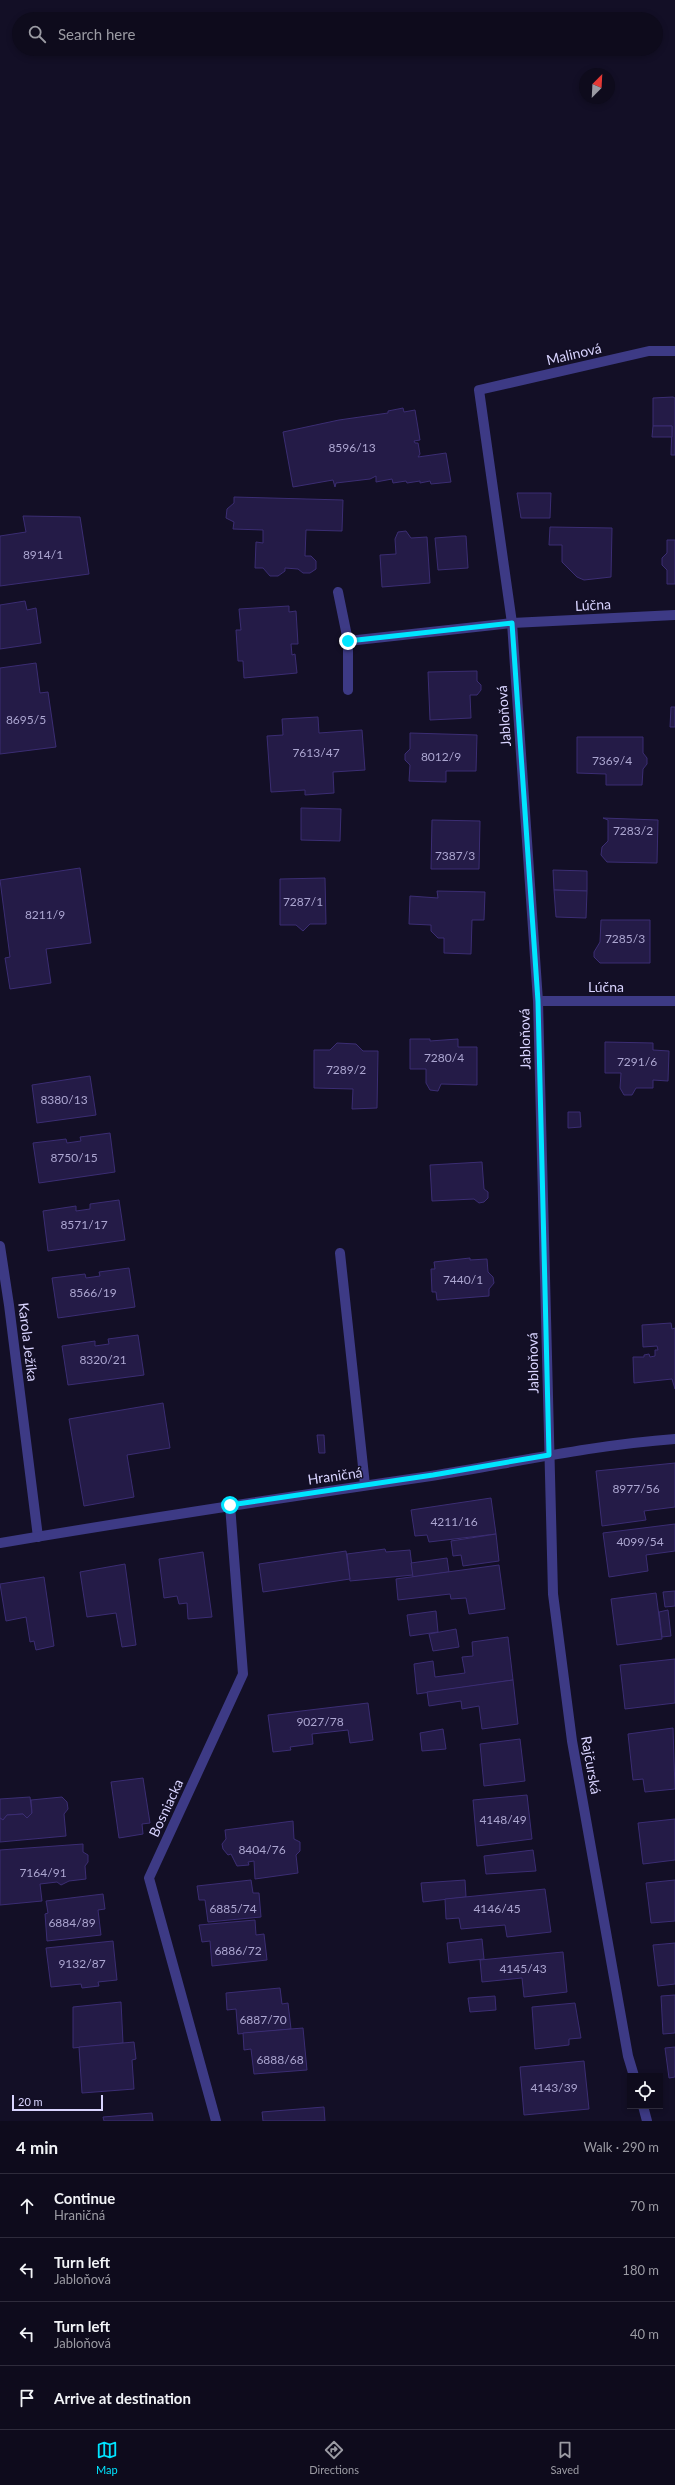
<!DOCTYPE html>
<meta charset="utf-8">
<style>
:root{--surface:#0e0b1c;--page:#171425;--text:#f1f3f6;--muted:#9b9ba3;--line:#2e2b3b;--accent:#00e5ff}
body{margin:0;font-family:Lato,sans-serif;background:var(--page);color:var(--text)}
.controls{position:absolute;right:12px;bottom:12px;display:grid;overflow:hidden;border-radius:0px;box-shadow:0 2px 6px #0003}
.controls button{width:36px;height:36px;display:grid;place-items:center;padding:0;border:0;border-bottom:1px solid var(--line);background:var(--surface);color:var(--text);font:20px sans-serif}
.compass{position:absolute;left:579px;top:68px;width:36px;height:36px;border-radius:50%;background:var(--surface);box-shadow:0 2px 6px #0003;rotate:24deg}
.scale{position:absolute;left:12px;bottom:10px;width:91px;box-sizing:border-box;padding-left:4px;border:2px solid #d9d4ff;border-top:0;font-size:11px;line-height:14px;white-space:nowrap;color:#d9d4ff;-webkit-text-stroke:3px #130f26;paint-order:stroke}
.stop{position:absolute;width:12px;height:12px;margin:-9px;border:3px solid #00e5ff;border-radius:50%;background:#fff}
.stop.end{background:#00e5ff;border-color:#fff;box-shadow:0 1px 4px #0008}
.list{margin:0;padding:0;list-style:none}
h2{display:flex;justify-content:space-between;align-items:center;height:52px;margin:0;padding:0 16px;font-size:17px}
h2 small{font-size:13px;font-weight:400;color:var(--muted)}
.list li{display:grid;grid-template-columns:26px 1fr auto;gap:12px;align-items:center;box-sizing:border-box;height:64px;padding:0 16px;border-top:1px solid var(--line)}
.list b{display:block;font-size:15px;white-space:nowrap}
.list p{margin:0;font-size:13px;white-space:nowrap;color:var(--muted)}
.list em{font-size:13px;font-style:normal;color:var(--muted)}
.icon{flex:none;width:22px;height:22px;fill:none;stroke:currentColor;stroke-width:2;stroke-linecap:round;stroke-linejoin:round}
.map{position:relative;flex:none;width:675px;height:2121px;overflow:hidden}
.search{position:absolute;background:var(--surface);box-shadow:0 2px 6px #0003;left:12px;right:12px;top:12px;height:44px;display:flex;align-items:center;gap:10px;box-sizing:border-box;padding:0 14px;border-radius:22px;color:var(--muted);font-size:15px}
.sheet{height:308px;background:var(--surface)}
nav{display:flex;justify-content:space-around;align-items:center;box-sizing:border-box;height:56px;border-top:1px solid var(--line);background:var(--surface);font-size:11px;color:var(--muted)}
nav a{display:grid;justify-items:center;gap:2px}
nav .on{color:var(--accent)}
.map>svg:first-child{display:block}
.building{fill:#241b47;stroke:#3b2d73}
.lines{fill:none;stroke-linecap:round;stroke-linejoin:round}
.lane{stroke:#3d3a85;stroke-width:10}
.street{stroke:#3d3a85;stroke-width:10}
.route{stroke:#00e5ff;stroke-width:5}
.labels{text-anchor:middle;stroke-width:3;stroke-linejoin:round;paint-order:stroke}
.number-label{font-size:12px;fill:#aca6d1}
.street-label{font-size:14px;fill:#d9d4ff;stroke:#130f26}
</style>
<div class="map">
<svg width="675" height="2121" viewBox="0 0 675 2121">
<rect width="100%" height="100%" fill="#130f26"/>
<g class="building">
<path d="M673,397l2,1v57h-4l1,-29h-19v-28z"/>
<path d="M403,408l1,4 11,-2 5,30 -6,1 1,2h3l2,11 -2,3 28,-4 5,29 -20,2 -1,-3 -10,2v-2l-13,2 -1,-2 -13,2 -1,-4 -16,3v-6l-6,3 -34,4 -1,4 -2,-7 -40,7 -10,-55 56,-12 49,-7v-2z"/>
<path d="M653,426h19v11h-20z"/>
<path d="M517,493h34l-1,25h-29z"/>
<path d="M234,497l109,3 -1,31 -36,-1 -1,26h6l5,5v8l-6,4h-7l-5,-4 -13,-1v3l-7,5h-8l-7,-8h-8l1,-26 7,1v-13l-30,-1 1,-7 -8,-4 1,-9 7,-6z"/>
<path d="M23,516l57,1 9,57 -89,12v-50l26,-4z"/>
<path d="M550,527l62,1 -1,49 -27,3 -7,-3 -15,-15v-17h-13z"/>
<path d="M406,531l5,7 16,-1 3,46 -48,4 -2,-32 16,-1 -1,-15 3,-7z"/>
<path d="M462,536h4l2,32 -30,2 -3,-32z"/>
<path d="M667,540h8v44h-8v-14l-5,-5v-7l5,-5z"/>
<path d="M25,601l2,9 9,-2 5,35 -41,6v-44z"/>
<path d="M289,606v6l7,-1 2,33h-7l1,11 3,-1 2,19 -53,5 -1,-17h-5l-2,-31h5l-2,-21z"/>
<path d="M36,663l4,30 8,-1 8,55 -56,7v-86z"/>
<path d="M477,671v10l4,4v5l-4,5h-7l1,23 -41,2 -2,-48z"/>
<path d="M671,707h4v20h-5z"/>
<path d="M318,717l1,16 43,-3 3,40 -32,2 1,21 -29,2v-5l-34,2 -4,-56 16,-1 -1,-16z"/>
<path d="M410,733l67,2 -1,36h-30v11l-37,-1 1,-16 -5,-5v-6l5,-5z"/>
<path d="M577,737h66v16l4,5v6l-4,5 -1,16h-36v-11l-29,-1z"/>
<path d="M301,808l40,1 -1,32 -39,-1z"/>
<path d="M603,818l55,2 -1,43 -50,-1 -6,-7 1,-8 6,-6v-21z"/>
<path d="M432,820l48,1 -1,48h-48z"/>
<path d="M80,868l11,75 -45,6 5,34 -41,6 -5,-31 5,-1 -10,-77z"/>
<path d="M553,870l34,1v20l-33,-1z"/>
<path d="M325,878l1,46h-16l-7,7 -7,-6h-16v-46z"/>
<path d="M554,890l33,1 -1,27 -30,-1z"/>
<path d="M437,891l48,1 -1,28h-12l-1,34 -27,-1v-15h-6l-7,-7v-6l-22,-1 1,-28 28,2z"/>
<path d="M601,920h49v43h-50l-6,-6v-5l6,-10z"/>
<path d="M410,1039h20v2l28,-2v8h19v38l-36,-1 -3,7 -8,-1 -4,-7v-14h-16z"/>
<path d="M605,1042l48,1v7l16,1 -1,30 -15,-1v8h-17l-4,7h-8l-4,-7 1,-15h-16z"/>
<path d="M337,1043l19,1 7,7h15l-1,57 -25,1 1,-20 -39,-1v-38h16z"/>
<path d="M90,1076l6,39 -59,8 -5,-38z"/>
<path d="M568,1112h12l1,15 -13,1z"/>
<path d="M110,1133l5,39 -76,11 -6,-40 33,-4 1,4 14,-2 -1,-4z"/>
<path d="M482,1162l2,27 4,3v6l-4,4 -5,1 -5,-4 -42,2 -2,-36z"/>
<path d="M119,1200l6,40 -77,11 -5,-40 33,-5v5l14,-2v-5z"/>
<path d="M470,1258v2l17,-1 1,13 5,5 1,6 -5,6v7l-52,4 -1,-8h-4l-1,-23h4l-1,-7z"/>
<path d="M129,1268l6,39 -77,11 -6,-40 33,-4 1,4 14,-2 -1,-4z"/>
<path d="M671,1323l1,6 3,-1v61l-3,-10 -38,4 -1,-26h11v-2l5,-1 1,3 5,-1v-6h3l-1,-4 -14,1 -1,-22z"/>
<path d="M138,1335l6,40 -76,10 -6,-39 33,-5v5l14,-2 -1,-5z"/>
<path d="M163,1403l7,45 -43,7 7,42 -50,9 -15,-87z"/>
<path d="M317,1435h7l1,18h-6z"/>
<path d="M675,1463v44l-31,4 2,9 -44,6 -6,-55z"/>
<path d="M491,1498l5,36 -67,8 -2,-7 -12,1 -4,-26z"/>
<path d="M675,1524v27l-29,4 2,16 -39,6 -6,-44z"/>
<path d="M496,1534l3,27 -36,5 -2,-11 -8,1 -2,-15z"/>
<path d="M385,1549l1,3 24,-2 3,25 -63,6 -3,-27z"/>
<path d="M346,1551l4,28 -87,13 -4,-28z"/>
<path d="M203,1552l9,65 -24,2 -1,-16 -8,1 -2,-8 -13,2 -5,-39z"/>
<path d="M447,1558l2,14 -36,5 -2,-14z"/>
<path d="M125,1564l11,81 -14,2 -6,-34 -29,4 -7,-45z"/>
<path d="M499,1565l6,44 -36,5 -3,-16 -15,1 -1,-5 -52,6 -2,-21z"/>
<path d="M44,1577l10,69 -18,4 -2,-9 -4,1 -4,-25 -20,4 -6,-37z"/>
<path d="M675,1591v15l-10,1 -2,-15z"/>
<path d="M656,1593l6,46 -45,6 -6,-46z"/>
<path d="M668,1610l3,26 -9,1 -3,-25z"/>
<path d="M436,1611l2,21 -28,4 -3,-21z"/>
<path d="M456,1629l3,18 -26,4 -4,-17z"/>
<path d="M508,1637l5,43 -96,14 -3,-30 19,-3 2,16 30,-4 -3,-16 11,-1 -1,-14z"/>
<path d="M675,1659v44l-50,6 -5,-44z"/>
<path d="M513,1680l5,44 -36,5 -3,-23 -17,3 -1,-8 -32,5 -2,-14z"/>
<path d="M368,1703l5,37 -23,3 -2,-13 -36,4 1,10 -23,3 1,3 -18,2 -5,-37z"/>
<path d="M673,1728l2,61 -30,3 -2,-13 -10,1 -5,-46z"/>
<path d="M443,1729l3,20 -24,2 -2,-18z"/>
<path d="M520,1739l5,42 -41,5 -4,-42z"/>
<path d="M143,1778l7,45 -8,1 1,10 -24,4 -8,-56z"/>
<path d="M527,1795l5,44 -55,7 -4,-46z"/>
<path d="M30,1797l2,16 -5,5 -4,-4 -16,1 -4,5 -3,-2v-19z"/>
<path d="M62,1797l5,5 1,7 -4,5 2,22 -66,6v-24l3,2 4,-5 16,-1 4,4 5,-5 -1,-13z"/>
<path d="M675,1819v41l-32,4 -5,-41z"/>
<path d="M293,1821l1,18 6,3v9l-4,4 2,18 -43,6 -1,-18 -6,1 1,3 -12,1 -6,-12 -3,1 -5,-6 -1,-5 4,-5 -1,-9z"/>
<path d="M83,1844v8l5,3v7l-3,4 1,13 -17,2 -8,4 -4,-3 -17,2 2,17 -42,4v-55z"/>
<path d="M533,1850l3,21 -50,3 -2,-18z"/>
<path d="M251,1880l2,13h6l2,24 -53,5 -3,-22h-6l-2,-14z"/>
<path d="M465,1880l1,17 -43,5 -2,-19z"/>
<path d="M675,1880v41l-24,2 -5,-40z"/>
<path d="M545,1889l6,43 -44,5 -2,-12 -44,4 -2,-11 -13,1 -1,-20z"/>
<path d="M103,1894l2,15 -7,1 3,25 -54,6 -2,-27 3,-1 -2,-12z"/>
<path d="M255,1920l1,15 8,-1 3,26 -55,6 -2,-25 -8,1 -3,-17z"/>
<path d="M482,1939l2,20 -35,4 -2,-20z"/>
<path d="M113,1941l4,39 -19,2 1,4 -17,2 -1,-4 -30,3 -5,-39z"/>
<path d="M675,1943v41l-17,2 -5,-41z"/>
<path d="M563,1952l4,40 -43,5 -2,-19 -40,4 -2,-22z"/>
<path d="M280,1988l2,16 6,-1 3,26 -53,5 -2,-25 -9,1 -1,-17z"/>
<path d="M675,1995v38l-12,1 -2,-38z"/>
<path d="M495,1996l1,14 -26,2 -2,-14z"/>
<path d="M121,2002l2,41 -50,5v-41z"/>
<path d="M575,2003l6,35 -12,1v6l-34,4 -3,-42z"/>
<path d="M303,2028l4,42 -53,4 -3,-25 -7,1 -1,-17z"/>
<path d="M134,2042l2,17 -4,1 2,29 -52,4 -3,-46z"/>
<path d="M675,2047v30l-6,1 -4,-30z"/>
<path d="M584,2061l5,48 -65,6 -4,-48z"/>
<path d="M324,2107l1,14h-62l-1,-9z"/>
<path d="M152,2113l1,8h-49l-1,-4z"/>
</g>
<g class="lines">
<path class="lane" d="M340,1253l25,232"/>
<g class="street">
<path d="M338,592l10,49 164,-18 163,-8"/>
<path d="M348,641v49"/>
<path d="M538,1001h137"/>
<path d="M0,1246l9,59 29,232"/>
<path d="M0,1543c143,-24 287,-46 431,-67 81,-13 162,-31 244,-37"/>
<path d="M634,2076l-6,-20 -56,-315 -19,-147 -15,-593 -26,-378 -33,-233 170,-39h26"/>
<path d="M643,2106l4,15"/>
<path d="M216,2121l-67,-243 94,-204 -13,-169"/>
</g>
</g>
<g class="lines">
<path class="route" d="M230,1505l203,-30 116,-20 -11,-454 -26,-378 -164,18"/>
</g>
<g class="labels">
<g class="number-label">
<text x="352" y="452">8596/13</text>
<text x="43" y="559">8914/1</text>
<text x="26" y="724">8695/5</text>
<text x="316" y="757">7613/47</text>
<text x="441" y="761">8012/9</text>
<text x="612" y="765">7369/4</text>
<text x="633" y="835">7283/2</text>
<text x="455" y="860">7387/3</text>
<text x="303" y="906">7287/1</text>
<text x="45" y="919">8211/9</text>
<text x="625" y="943">7285/3</text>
<text x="444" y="1062">7280/4</text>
<text x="637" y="1066">7291/6</text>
<text x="346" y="1074">7289/2</text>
<text x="64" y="1104">8380/13</text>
<text x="74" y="1162">8750/15</text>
<text x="84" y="1229">8571/17</text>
<text x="463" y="1284">7440/1</text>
<text x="93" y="1297">8566/19</text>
<text x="103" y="1364">8320/21</text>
<text x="636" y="1493">8977/56</text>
<text x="454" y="1526">4211/16</text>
<text x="640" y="1546">4099/54</text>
<text x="320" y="1726">9027/78</text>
<text x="503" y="1824">4148/49</text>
<text x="262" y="1854">8404/76</text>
<text x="43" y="1877">7164/91</text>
<text x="233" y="1913">6885/74</text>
<text x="497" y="1913">4146/45</text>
<text x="72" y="1927">6884/89</text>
<text x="238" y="1955">6886/72</text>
<text x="82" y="1968">9132/87</text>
<text x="523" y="1973">4145/43</text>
<text x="263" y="2024">6887/70</text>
<text x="280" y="2064">6888/68</text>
<text x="554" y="2092">4143/39</text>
</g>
<g class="street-label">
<text transform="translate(574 354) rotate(-13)" y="5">Malinová</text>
<text transform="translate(593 605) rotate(-3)" y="5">Lúčna</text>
<text transform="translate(504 716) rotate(-94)" y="5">Jabloňová</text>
<text x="606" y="992">Lúčna</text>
<text transform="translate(525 1039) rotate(-91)" y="5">Jabloňová</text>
<text transform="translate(28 1342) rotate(83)" y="5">Karola Ježíka</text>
<text transform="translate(533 1363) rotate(-91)" y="5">Jabloňová</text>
<text transform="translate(335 1476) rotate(-8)" y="5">Hraničná</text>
<text transform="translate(591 1765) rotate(80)" y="5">Rajčurská</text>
<text transform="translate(166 1808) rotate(-65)" y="5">Bosniacka</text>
</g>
</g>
</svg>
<div class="controls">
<button><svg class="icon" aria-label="locate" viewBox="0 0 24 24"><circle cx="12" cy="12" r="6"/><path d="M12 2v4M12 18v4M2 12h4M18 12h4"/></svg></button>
</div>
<svg class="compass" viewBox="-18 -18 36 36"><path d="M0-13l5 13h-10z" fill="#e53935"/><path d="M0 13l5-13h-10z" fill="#9b9ba3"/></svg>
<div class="scale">20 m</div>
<div class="stop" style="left:230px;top:1505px"></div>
<div class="stop end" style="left:348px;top:641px"></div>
<div class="search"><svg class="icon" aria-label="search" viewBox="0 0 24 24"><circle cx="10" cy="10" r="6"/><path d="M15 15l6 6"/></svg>Search here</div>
</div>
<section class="sheet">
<h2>4 min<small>Walk · 290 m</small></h2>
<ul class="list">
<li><svg class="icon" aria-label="ahead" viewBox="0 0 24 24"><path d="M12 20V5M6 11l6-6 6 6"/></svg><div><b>Continue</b><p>Hraničná</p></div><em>70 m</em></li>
<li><svg class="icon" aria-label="left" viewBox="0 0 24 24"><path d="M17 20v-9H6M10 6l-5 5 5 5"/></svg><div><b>Turn left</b><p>Jabloňová</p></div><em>180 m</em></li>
<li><svg class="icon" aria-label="left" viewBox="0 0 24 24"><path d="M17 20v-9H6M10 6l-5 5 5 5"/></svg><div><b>Turn left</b><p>Jabloňová</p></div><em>40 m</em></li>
<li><svg class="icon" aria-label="arrive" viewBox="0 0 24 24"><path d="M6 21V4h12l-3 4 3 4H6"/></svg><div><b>Arrive at destination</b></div></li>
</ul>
</section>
<nav>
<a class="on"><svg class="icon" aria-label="map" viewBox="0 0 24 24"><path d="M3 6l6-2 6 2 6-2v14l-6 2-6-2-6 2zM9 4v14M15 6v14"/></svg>Map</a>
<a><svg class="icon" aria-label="directions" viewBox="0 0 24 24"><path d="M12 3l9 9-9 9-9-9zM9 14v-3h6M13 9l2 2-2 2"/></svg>Directions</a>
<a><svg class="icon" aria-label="saved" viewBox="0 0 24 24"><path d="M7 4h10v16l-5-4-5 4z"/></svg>Saved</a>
</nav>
